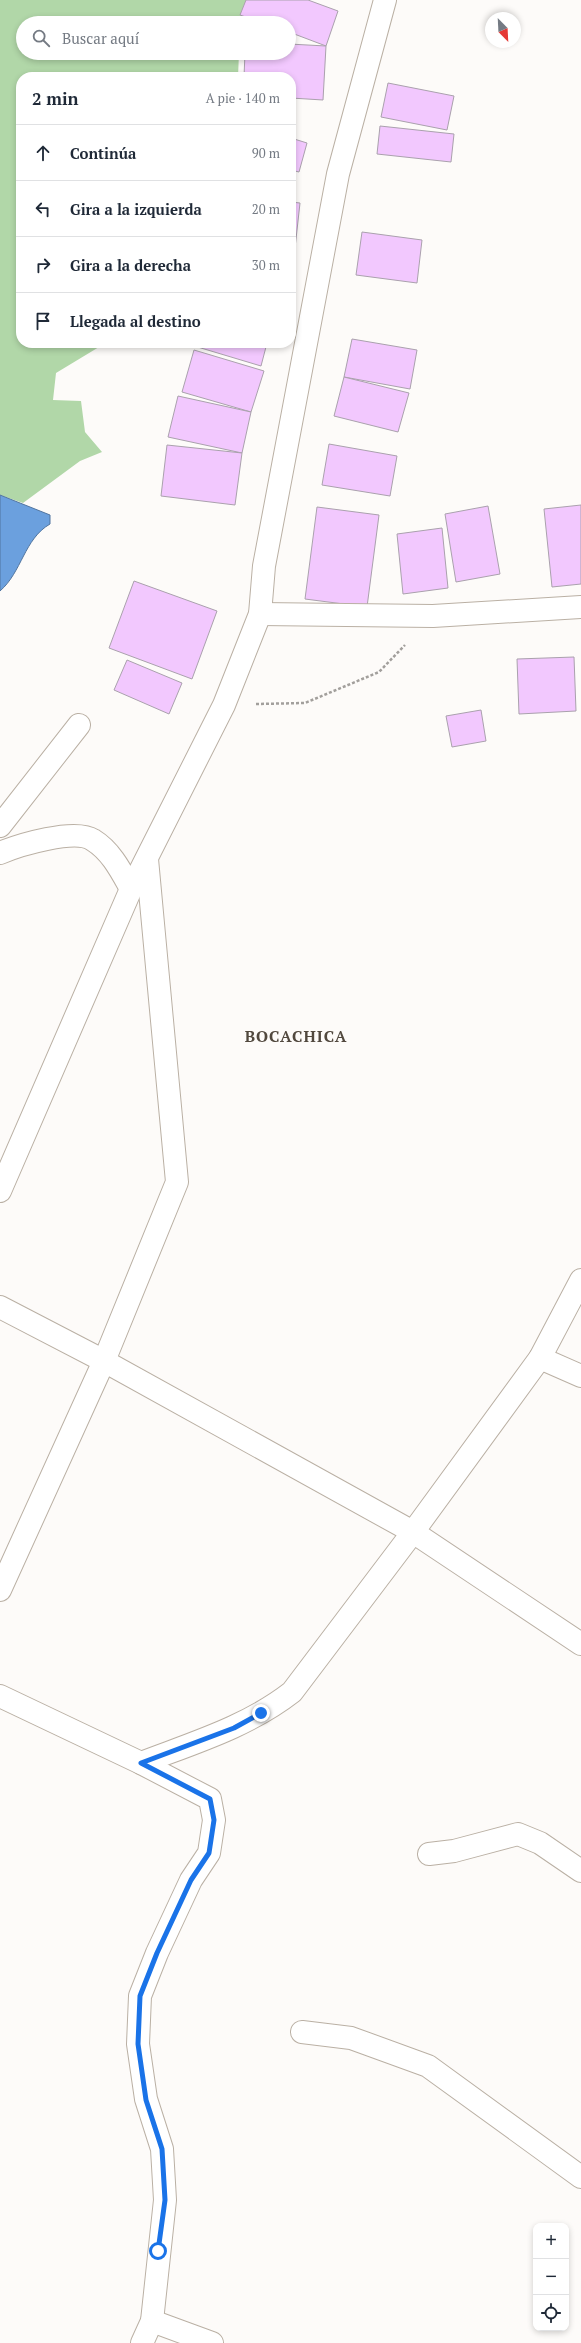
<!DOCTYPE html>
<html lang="es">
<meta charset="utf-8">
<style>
:root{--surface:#fff;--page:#f2f2f3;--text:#1f2937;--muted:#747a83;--line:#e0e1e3}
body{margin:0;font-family:"PT Serif",serif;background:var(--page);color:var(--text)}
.controls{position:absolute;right:12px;bottom:12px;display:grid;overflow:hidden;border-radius:8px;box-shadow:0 2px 6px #0003}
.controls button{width:36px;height:36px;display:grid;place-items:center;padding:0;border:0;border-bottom:1px solid var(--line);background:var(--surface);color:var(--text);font:20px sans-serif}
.compass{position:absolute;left:485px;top:12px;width:36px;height:36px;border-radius:50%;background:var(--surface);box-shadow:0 2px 6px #0003;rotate:156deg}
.stop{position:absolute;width:12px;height:12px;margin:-9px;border:3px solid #1a73e8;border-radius:50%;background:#fff}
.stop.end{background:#1a73e8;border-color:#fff;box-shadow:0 1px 4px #0008}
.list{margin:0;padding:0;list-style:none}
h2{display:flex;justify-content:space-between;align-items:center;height:52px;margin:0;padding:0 16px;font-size:17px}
h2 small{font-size:13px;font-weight:400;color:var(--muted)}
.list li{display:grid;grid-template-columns:26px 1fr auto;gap:12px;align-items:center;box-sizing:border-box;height:56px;padding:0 16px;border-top:1px solid var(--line)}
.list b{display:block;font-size:15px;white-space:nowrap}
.list em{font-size:13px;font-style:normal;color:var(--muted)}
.icon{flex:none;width:22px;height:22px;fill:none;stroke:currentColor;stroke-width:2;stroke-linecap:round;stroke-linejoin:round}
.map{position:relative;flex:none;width:581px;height:2343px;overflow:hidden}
.search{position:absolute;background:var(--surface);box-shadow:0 2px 6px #0003;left:16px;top:16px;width:280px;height:44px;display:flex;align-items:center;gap:10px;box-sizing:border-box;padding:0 14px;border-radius:22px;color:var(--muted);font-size:15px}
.panel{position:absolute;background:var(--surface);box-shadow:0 2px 6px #0003;left:16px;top:72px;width:280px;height:276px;border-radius:16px}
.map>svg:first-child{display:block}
.green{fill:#b1d7a8}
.water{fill:#6ba0de;stroke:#51759f}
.building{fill:#f2c8fe;stroke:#aaa1ad}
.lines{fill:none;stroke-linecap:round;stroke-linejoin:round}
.minor-casing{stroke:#bab0a4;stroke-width:24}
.path{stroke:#a29f9c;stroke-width:2.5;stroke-dasharray:3 2;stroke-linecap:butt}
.minor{stroke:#fff;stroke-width:22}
.route{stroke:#1a73e8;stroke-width:5}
.labels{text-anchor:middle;stroke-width:3;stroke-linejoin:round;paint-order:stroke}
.district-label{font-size:16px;font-weight:bold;letter-spacing:1px;fill:#51483e;stroke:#fdfbf9}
</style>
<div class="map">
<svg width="581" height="2343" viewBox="0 0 581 2343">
<rect width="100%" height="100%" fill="#fdfbf9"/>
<path class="green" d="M0,0h259l-11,23h-225v30h216l-1,24h-217v266h79l-1,4 -43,26 -3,27 28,1 4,31 17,20 -22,9 -57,42 -23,-8z"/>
<path class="water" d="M0,495l50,20v9c-26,15 -28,48 -50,67z"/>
<g class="building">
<path d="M246,0h62l30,11 -12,35 -37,-14v-9h-27l-22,-8z"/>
<path d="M289,44l37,2 -3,54 -32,-2v-21h-47l1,-24h44z"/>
<path d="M388,83l66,13 -7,34 -66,-13z"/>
<path d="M380,126l74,8 -3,28 -74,-8z"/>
<path d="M291,138l16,5 -8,29 -8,-2z"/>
<path d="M291,202l9,1 -5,45 -4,-1z"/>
<path d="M362,232l60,8 -5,43 -61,-8z"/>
<path d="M352,339l65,11 -7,39 -66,-12z"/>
<path d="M192,343h75l-6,23 -70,-21z"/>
<path d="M194,350l70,21 -13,41 -69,-20z"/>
<path d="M344,377l65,16 -11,39 -64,-16z"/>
<path d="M178,396l73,16 -9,41 -74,-16z"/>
<path d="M329,444l68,12 -7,40 -68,-11z"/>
<path d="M167,445l75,8 -7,52 -74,-9z"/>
<path d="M581,505v79l-29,3 -8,-78z"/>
<path d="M488,506l12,68 -44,8 -11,-68z"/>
<path d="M317,507l62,8 -12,92 -62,-8z"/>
<path d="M442,528l6,60 -45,6 -6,-60z"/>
<path d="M134,581l83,30 -25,68 -83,-31z"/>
<path d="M574,657l2,54 -57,3 -2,-55z"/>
<path d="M127,660l55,23 -13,31 -55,-24z"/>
<path d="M481,710l5,31 -34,6 -6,-31z"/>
</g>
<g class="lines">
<defs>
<g id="minor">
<path d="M260,614l173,2 148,-9"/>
<path d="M0,826l79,-101"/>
<path d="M0,853c19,-8 75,-25 93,-13 18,11 28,31 38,49"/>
<path d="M0,1191l131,-302 93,-184 36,-91 4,-48 74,-392 47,-174"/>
<path d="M0,1307l104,54 309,171 168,112"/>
<path d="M540,1358l41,18"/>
<path d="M0,1590l104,-229 73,-179 -30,-323"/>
<path d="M0,1696l141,67 69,36 4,21 -5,33 -18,27 -34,73 -17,43 -2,48 8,55 16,50 3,51 -13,121 -10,22"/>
<path d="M141,1763c52,-20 106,-36 151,-71l121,-160 127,-174 41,-78"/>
<path d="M429,1854l25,-3 64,-17 22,9 41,28"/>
<path d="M302,2032l49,6 77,28 153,111"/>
<path d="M152,2321l60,22"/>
</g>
</defs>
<use href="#minor" class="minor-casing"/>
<path class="path" d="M256,704l49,-1 74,-31 26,-27"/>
<use href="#minor" class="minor"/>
</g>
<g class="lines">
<path class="route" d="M158,2251l7,-51 -3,-51 -16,-49 -8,-56 2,-48 17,-43 34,-73 18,-27 5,-33 -4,-21 -69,-36 93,-35 27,-15"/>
</g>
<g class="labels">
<g class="district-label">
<text x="296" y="1042">BOCACHICA</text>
</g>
</g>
</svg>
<div class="controls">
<button>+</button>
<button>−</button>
<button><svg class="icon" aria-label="locate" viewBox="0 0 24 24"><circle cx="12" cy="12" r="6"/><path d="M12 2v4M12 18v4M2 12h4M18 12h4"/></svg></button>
</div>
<svg class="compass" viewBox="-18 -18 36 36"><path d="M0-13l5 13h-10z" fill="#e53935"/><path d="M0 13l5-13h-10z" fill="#747a83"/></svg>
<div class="stop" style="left:158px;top:2251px"></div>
<div class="stop end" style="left:261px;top:1713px"></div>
<div class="search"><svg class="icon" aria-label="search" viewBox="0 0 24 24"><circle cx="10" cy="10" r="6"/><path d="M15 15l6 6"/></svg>Buscar aquí</div>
<section class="panel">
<h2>2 min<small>A pie · 140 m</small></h2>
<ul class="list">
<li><svg class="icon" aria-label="ahead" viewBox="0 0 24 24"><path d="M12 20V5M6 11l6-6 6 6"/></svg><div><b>Continúa</b></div><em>90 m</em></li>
<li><svg class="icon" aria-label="left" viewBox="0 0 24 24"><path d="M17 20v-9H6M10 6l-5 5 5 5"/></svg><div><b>Gira a la izquierda</b></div><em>20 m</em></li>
<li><svg class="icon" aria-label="right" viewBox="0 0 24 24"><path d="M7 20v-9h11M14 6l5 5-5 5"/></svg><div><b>Gira a la derecha</b></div><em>30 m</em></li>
<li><svg class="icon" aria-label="arrive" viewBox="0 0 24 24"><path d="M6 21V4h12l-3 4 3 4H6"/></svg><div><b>Llegada al destino</b></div></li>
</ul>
</section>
</div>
